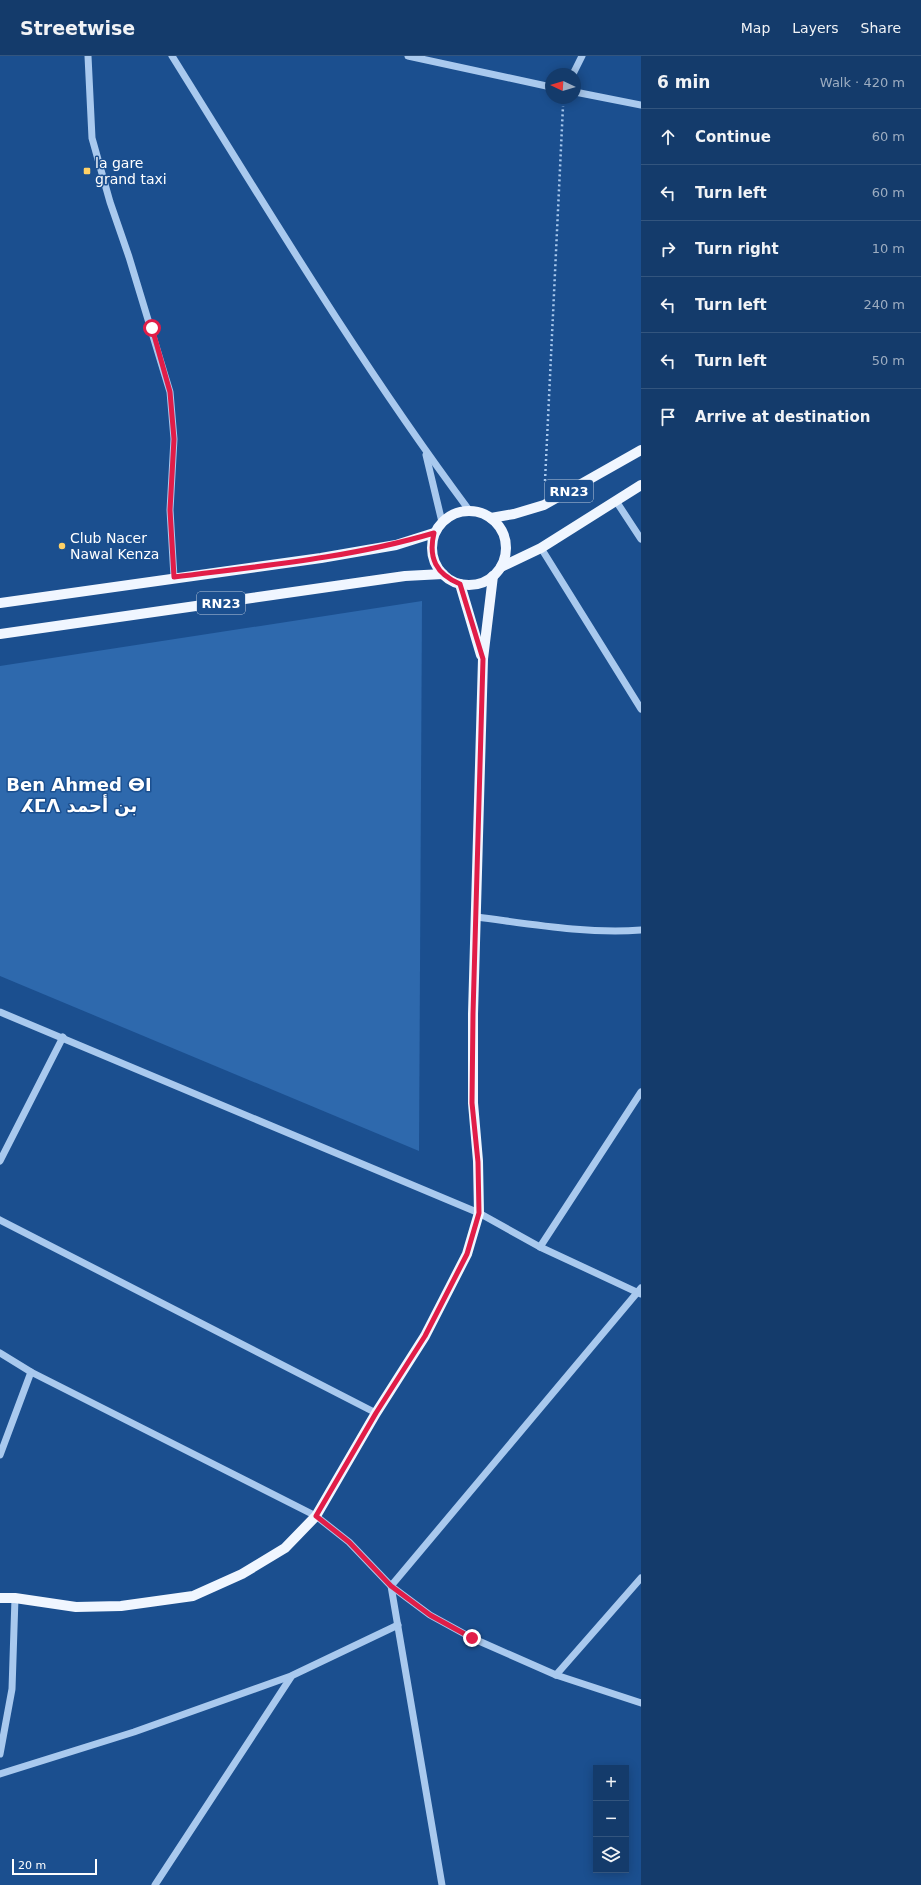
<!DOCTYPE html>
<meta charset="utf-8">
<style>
:root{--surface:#143b6b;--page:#1d4271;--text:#f1f3f6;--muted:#9dadc1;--line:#33557e}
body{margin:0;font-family:"DejaVu Sans",Cairo,"Noto Sans Tifinagh",sans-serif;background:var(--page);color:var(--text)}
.controls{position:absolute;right:12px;bottom:12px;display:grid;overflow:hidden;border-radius:0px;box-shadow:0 2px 10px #0003}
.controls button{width:36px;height:36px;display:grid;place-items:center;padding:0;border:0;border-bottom:1px solid var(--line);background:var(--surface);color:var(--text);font:20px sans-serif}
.compass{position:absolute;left:545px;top:12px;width:36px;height:36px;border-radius:50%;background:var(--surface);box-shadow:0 2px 10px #0003;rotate:274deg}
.scale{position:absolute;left:12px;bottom:10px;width:85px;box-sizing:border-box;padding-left:4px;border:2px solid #fff;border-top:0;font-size:11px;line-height:14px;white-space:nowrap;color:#fff;-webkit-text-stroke:3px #1b4f8f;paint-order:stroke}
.stop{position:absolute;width:12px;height:12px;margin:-9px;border:3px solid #e11d48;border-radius:50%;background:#fff}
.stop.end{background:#e11d48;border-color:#fff;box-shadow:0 1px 4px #0008}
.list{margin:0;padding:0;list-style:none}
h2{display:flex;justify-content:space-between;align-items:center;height:52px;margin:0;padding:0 16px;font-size:17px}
h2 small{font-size:13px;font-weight:400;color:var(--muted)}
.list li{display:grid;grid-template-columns:26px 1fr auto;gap:12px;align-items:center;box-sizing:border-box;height:56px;padding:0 16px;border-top:1px solid var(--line)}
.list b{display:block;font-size:15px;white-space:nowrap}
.list em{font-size:13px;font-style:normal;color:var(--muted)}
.icon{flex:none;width:22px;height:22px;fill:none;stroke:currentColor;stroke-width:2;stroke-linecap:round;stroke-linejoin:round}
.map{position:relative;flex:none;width:641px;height:1829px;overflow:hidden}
header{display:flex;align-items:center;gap:24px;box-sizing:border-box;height:56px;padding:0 20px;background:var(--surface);border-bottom:1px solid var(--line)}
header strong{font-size:19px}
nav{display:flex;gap:22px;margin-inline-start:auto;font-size:14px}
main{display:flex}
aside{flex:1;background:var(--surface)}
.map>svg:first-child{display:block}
.green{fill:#2e69ad}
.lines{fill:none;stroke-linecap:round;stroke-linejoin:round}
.path{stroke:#a9c9ee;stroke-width:2.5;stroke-dasharray:2 3;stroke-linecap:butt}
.minor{stroke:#a9c9ee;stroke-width:7}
.major{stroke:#f0f6ff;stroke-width:10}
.route{stroke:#e11d48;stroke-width:5}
.poi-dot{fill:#ffd166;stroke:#1b4f8f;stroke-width:1.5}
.labels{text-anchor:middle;stroke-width:3;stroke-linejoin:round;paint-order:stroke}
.shield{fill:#1b4f8f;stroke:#bbcadd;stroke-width:1}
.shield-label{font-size:13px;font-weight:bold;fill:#fff}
.poi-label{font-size:14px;fill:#fff;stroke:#1b4f8f;text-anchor:start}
.district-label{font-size:18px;font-weight:bold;fill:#fff;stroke:#1b4f8f}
</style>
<header>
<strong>Streetwise</strong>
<nav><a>Map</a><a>Layers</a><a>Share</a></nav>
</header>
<main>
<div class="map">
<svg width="641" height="1829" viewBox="0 0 641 1829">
<rect width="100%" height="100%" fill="#1b4f8f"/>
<path class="green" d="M422,545l-3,550 -419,-175v-310z"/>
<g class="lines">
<path class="path" d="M545,425l18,-375"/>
<g class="minor">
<path d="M88,0l4,82 18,64 19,55 41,135 4,47 -4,71 4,67"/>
<path d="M172,0c96,154 189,309 297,454"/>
<path d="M408,0l143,31"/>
<path d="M573,18l9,-18"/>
<path d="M575,36l66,13"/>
<path d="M426,399l16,67"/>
<path d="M616,445l25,38"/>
<path d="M541,492l100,161"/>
<path d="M477,861c54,7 109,17 164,13"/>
<path d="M0,956l479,201 61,34 101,47"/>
<path d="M0,1105l63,-124"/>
<path d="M0,1164l376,193"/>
<path d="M540,1191l101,-155"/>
<path d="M0,1297l31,19 285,144 33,26 42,44 39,29 42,23 84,37 85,28"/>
<path d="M0,1399l31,-83"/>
<path d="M556,1619l85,-97"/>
<path d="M0,1698l12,-65 3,-91"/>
<path d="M0,1718l134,-42 157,-56 107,-51"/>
<path d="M155,1829l136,-208"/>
<path d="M442,1829l-51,-299 250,-298"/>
</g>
<g class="major">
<circle cx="469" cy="492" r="37"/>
<path d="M491,462l23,-4 30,-9 97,-55"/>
<path d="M501,511l40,-19 100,-63"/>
<path d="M460,528l21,71"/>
<path d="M0,547l321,-45 75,-13 38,-12"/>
<path d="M0,578l405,-58 38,-2"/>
<path d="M0,1542h15l61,9 45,-1 72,-10 49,-22 43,-26 31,-32 60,-103 49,-77 42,-82 12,-41 -1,-52 -5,-58v-89l10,-355 10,-83"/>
</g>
</g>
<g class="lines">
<path class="route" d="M152,272l18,64 4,47 -4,71 4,67c87,-11 176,-19 260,-44 -6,25 2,41 26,51l23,75 -10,355 -1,89 6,59 1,51 -12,41 -42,82 -49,77 -60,103 33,26 42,44 39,29 42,23"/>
</g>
<g class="poi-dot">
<rect x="83" y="111" width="8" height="8" rx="2"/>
<circle cx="62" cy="490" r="4"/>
</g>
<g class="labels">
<g class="shield">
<rect x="545" y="424" width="48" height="22" rx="3"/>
<rect x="197" y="536" width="48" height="22" rx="3"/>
</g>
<g class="shield-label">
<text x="569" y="440">RN23</text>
<text x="221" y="552">RN23</text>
</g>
<g class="poi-label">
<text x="95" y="112">la gare<tspan x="95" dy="16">grand taxi</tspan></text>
<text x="70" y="487">Club Nacer<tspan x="70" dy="16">Nawal Kenza</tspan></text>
</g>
<g class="district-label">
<text x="79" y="735">Ben Ahmed ⴱⵏ<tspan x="79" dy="21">ⵃⵎⴷ بن أحمد</tspan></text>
</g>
</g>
</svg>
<div class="controls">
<button>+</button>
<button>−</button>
<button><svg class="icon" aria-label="layers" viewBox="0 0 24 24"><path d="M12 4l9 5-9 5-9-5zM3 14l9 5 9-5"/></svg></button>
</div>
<svg class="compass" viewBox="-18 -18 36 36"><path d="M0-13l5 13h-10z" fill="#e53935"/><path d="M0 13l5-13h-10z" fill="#9dadc1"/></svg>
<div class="scale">20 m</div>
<div class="stop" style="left:152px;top:272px"></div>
<div class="stop end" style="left:472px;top:1582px"></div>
</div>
<aside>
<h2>6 min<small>Walk · 420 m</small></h2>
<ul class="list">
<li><svg class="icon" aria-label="ahead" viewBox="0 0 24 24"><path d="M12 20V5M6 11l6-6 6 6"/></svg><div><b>Continue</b></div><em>60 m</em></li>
<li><svg class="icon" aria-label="left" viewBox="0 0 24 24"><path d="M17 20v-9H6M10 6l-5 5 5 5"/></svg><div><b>Turn left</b></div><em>60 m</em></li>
<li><svg class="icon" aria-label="right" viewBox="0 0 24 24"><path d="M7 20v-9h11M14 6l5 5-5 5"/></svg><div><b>Turn right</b></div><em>10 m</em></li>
<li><svg class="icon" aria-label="left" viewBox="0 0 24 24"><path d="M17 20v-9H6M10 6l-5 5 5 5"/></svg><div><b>Turn left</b></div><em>240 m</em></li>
<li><svg class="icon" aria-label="left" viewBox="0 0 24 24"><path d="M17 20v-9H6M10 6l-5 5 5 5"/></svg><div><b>Turn left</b></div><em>50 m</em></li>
<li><svg class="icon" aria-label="arrive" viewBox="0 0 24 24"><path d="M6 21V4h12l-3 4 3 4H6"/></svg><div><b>Arrive at destination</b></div></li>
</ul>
</aside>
</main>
